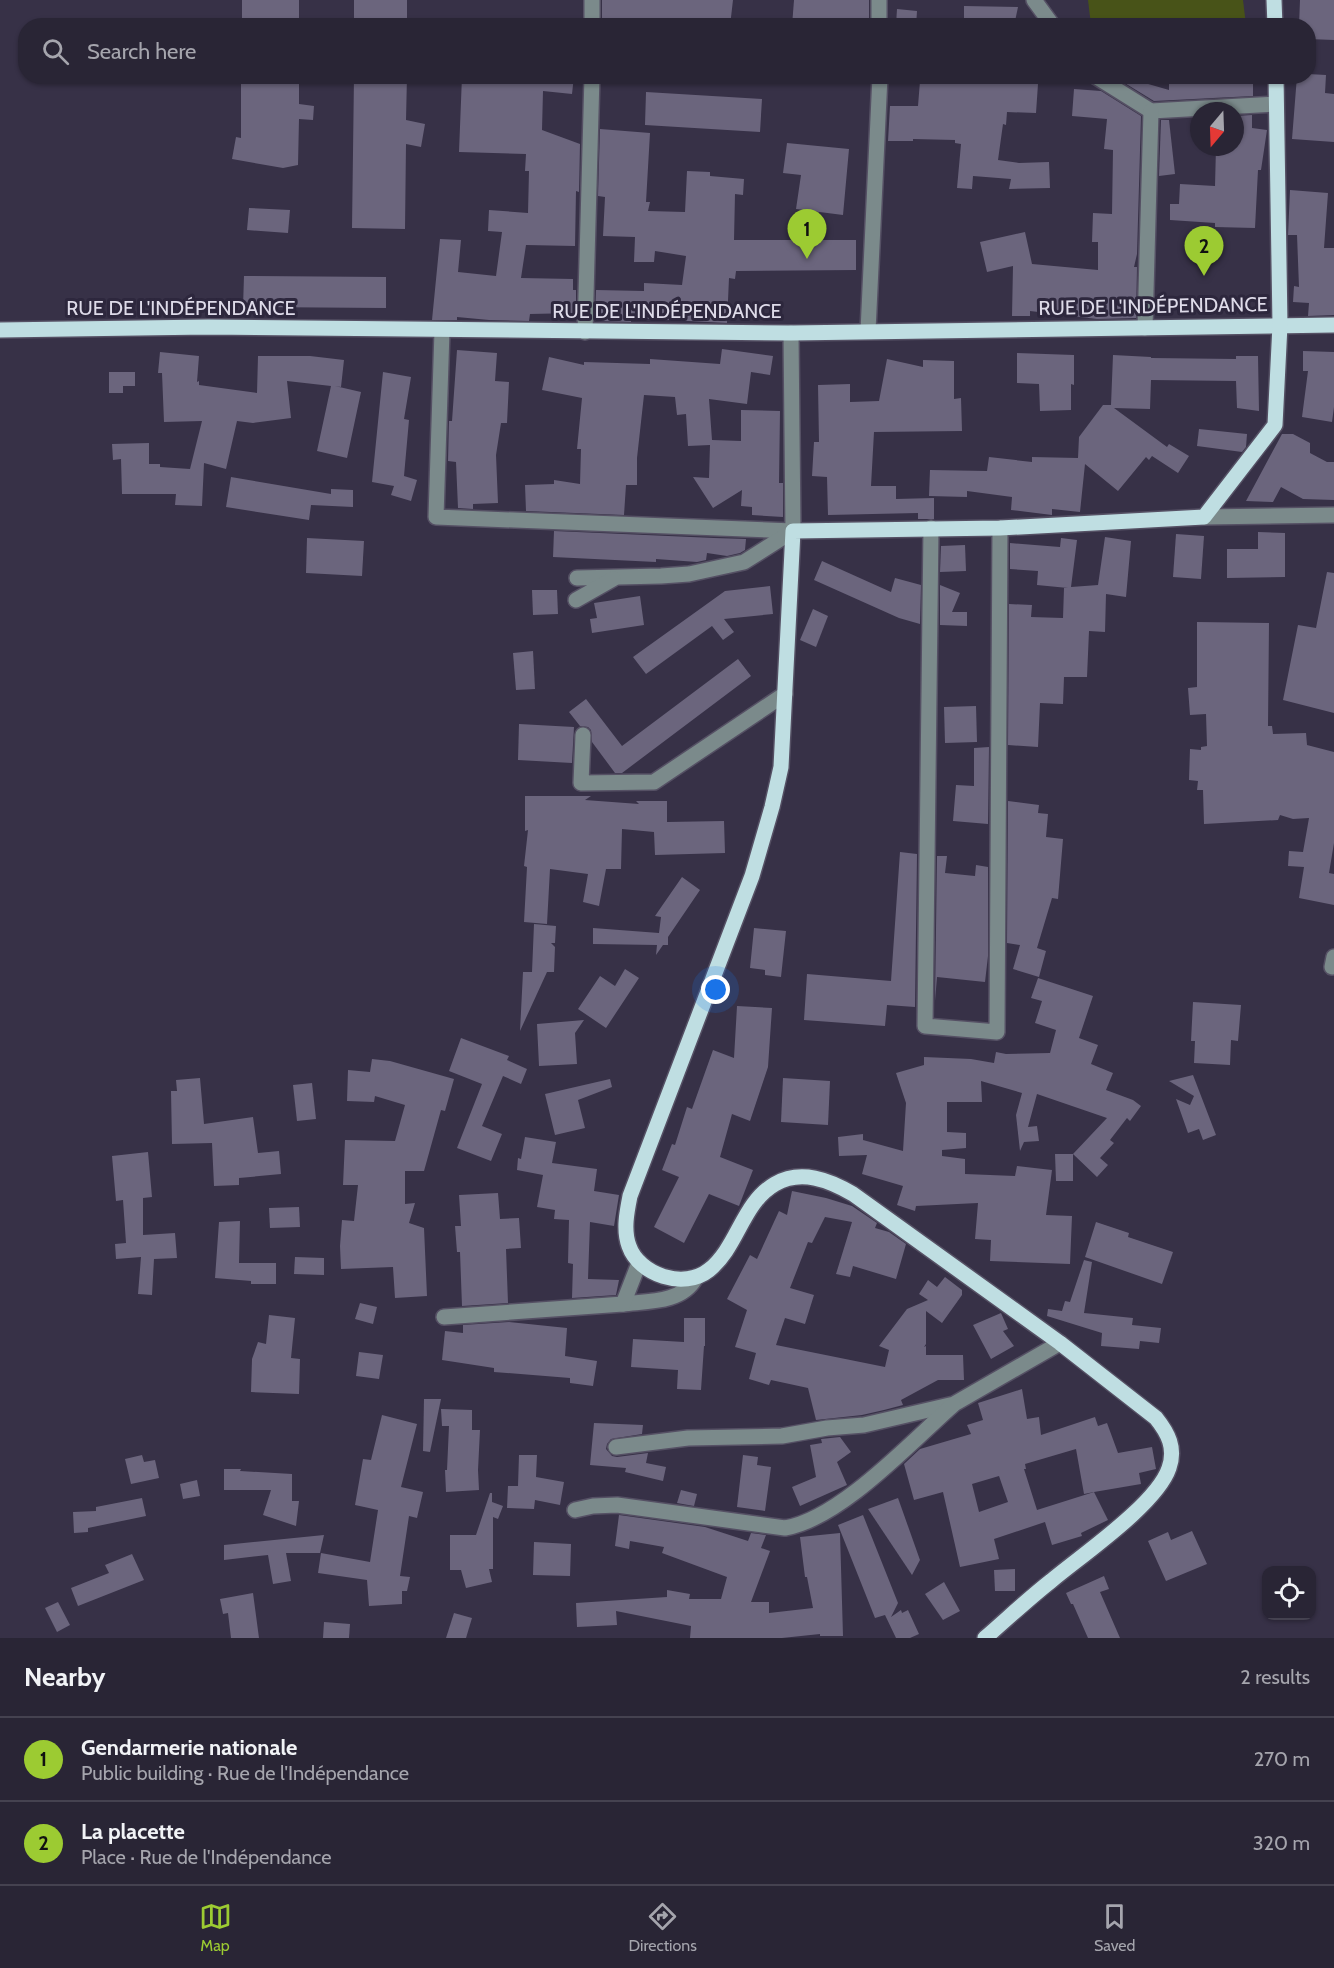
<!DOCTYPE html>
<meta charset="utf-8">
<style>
:root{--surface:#292535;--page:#353141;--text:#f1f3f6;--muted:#a5a5ad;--line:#454250;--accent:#9ccb32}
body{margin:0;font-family:Cabin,sans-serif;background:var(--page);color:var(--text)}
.controls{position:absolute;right:18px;bottom:18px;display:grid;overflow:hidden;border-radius:12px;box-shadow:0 2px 4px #0004}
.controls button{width:54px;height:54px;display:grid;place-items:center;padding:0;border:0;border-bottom:2px solid var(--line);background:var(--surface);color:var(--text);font:30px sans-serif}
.compass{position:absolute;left:1190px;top:102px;width:54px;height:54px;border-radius:50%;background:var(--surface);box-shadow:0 2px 4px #0004;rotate:199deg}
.you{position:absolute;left:716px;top:990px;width:21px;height:21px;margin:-15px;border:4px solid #fff;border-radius:50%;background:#1a73e8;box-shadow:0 0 0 9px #1a73e833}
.badge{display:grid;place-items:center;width:39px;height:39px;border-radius:50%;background:var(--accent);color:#111;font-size:20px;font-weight:700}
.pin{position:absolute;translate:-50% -50px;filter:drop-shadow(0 2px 3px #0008)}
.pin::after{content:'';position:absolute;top:32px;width:21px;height:18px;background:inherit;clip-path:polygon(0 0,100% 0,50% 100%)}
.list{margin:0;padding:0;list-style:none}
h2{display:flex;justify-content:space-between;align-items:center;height:78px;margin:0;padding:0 24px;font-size:26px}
h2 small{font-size:20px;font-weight:400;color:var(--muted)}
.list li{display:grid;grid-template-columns:39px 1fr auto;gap:18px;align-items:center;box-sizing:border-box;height:84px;padding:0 24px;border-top:2px solid var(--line)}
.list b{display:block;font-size:22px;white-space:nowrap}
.list p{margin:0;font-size:20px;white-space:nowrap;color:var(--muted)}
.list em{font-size:20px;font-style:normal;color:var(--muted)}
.icon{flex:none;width:33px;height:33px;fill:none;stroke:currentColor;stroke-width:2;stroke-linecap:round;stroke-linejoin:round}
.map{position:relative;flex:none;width:1334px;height:1638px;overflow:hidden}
.search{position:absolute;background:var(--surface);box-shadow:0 2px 4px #0004;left:18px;right:18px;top:18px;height:66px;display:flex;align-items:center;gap:15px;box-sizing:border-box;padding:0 21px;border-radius:24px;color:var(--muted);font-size:22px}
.sheet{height:246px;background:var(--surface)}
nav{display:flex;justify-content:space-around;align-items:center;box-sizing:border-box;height:84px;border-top:2px solid var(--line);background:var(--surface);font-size:16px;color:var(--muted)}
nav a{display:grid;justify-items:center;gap:3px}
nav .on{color:var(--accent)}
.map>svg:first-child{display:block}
.green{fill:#485318}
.building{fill:#6b657d;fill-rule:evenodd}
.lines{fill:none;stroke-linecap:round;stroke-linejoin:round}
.minor-casing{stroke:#555064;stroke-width:18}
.major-casing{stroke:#555064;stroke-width:18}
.minor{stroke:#7b8a8b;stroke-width:15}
.major{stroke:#bfdee2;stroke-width:15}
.labels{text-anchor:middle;stroke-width:6;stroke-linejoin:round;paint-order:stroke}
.street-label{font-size:20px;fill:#dedbe9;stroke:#2d273d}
</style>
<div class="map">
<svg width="1334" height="1638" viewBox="0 0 1334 1638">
<rect width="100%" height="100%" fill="#373147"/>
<path class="green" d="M1088,0h155l3,25h-155z"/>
<g class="building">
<rect x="242" y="0" width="57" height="26"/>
<rect x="354" y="0" width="53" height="26"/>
<path d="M602,0h131l-3,26h-52l-22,-4 -1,4h-53z"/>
<path d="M794,0h75v25l-77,1z"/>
<path d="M1300,0h34v40l-26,-1v-13h-9z"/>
<path d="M964,6l54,1 -4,19h-50z"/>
<path d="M897,9l20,2 -1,15h-20z"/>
<path d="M1308,74l18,1 -1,18 9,1v48l-42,-3 5,-63h11z"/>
<path d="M241,76h58v28l15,2 -1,14 -14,-1 -1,46 -15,3 -51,-9 4,-22 5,1z"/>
<path d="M354,76h53l-1,44 19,4 -4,23 -15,-3 -1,85 -53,-1z"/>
<path d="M462,76h112l-2,18 -29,-3 -1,39 38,14 -1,48 -3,-1 -1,55 -49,-1 -5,33 52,1v11h3v23l-46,1 -1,7 -40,-1 -32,-3v3h-25l8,-81 21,1 -3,32 38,4 6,-44 -14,-1 1,-21 39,3 1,-42h-4l1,-17 -67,-2z"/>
<path d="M1169,76h84v20l-99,5 -31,-19 1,-5 45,13z"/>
<path d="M920,81l118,3 -2,29 -29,-1 -1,13 -3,-1 -5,36 21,3 30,-1 1,26 -41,1 2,-10 -38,-3 -1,13 -15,-1 4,-44 -6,-1v-3l-42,-1v2h-25l2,-35h28z"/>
<path d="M1074,89l27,2 40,25 -4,138 -3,13h3l-1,51 -39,1 -67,-8v5h-18l1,-50 -26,6 -7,-30 45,-10 7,32 66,6v-28h-6l1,-29 19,1 1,-64 -9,-1 3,-30 -35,-3z"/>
<path d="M646,92l116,7 -2,33 -115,-7z"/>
<path d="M1252,115v13l15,2 -6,40h-3l-3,58 -40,-1v-4l-45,-3v-16h9l1,-20 35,2 1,-39h19v-31z"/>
<path d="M1161,120h8l6,54 -16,2z"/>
<path d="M600,129l50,4 -4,69h4l-2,9 37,1 2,-41 23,1v4l34,3 -1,16 -8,-1 -1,46h122v30l-120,1 -1,8 -6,-1 -2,45 -96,-5v4l-36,-1 1,-31 48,1v-8l38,2 4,-29 -31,-5 -1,11h-20l1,-25 -32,-1 2,-39 -7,-1z"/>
<path d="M787,143l62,6 -6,66 -47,-6 5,-34 -18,-2z"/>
<path d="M1290,190l38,3 -4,55h10v67l-26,1 1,-13 -16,-1 1,-16 5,1 -2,-52h-9z"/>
<path d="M249,208l41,2 -2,23 -41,-3z"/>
<path d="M244,276l142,1v31l-143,-1z"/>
<path d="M722,349l51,7 -3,19 -19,-3 -4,32 -38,-5 3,41 29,1v-31l39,1 -1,72h4v34l-31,-2v-8l-11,-1 1,-16 -29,18 -20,-31 16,1 1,-33 -22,1 -2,-32 -9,1 -2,-18 -31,-2 -7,63v27h-11l-2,30 -98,-4 -1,-26 29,-1v-4l26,4 1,-35h-4l5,-51 -40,-8 7,-33 35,8v-3l66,2v-5l70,5z"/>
<path d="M457,350l40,3 -2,28 14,1 -2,41h-6l-5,32 2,48 -25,1v5l-15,-1 -2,-46 -8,-1 1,-40h3z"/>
<path d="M1303,351l31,1v55l-2,15 -30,-5 6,-46h-5z"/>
<path d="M160,352l39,4 -2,26 2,-1v4l58,8 1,-37h52l34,4 -3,27 -6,-1 26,6 -14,66 -30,-7 14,-65 -44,-5 4,37 -38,5 -16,-2 -11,48 -22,-6 -2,43 -27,-1 1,-11h-54l-1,-35 -8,1 -1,-16 37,-1v21h11v3l30,2 12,-48 -38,1 -2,-49h-4z"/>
<path d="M1017,353l57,2v30l-3,-1v26l-31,1 -1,-27 -22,-1z"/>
<path d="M1113,355l38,2v1l85,1v-3h22l1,55 -22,-3 -1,-27 -85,-1 -1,29 -36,-1 53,39 2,-3 20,12 -11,17 -26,-17 -3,4 -3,-3 -28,34 -33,-27 -5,48 -28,-3v6l-41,-5 1,-13 -45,-6v6l-38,-1 1,-26 57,1 2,-14 43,5v-5l46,1 1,-21 24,-32h8z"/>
<path d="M887,359l36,8v-7l31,1v38l7,-1 1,33 -88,1 -3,54h25v13l38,-1v21h-16v-6l-90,2 -1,-38 -15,-1 2,-34h5l-1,-57 32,-1v18l29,-1z"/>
<path d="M109,372h26v14h-12v7h-14z"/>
<path d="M383,372l28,5 -7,42 5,1 -5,56 13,4 -6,21 -20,-6 3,-9 -22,-4z"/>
<path d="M1199,429l48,5 -1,13 -4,5 -45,-6z"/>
<path d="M1282,434h11l17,9v10l17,9h7v38l-31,-1 -22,-12 -8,15 -27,-1z"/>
<path d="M231,477l100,17v-5l22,1v17l-42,-2 -2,15 -83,-13z"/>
<path d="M554,531l160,7 32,1 -1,11 -5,3 -13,3 -20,-3 -1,7 -9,2 -41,-3v3l-103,-5z"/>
<path d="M1258,532l27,1v44l-58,1v-29h31z"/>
<path d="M1176,534l28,2 -3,43 -28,-2z"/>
<path d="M1105,537l26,4 -5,56 -20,-3 -1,38 -16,-1 -2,46h-23l-1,27 -23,-1 -2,44 -30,-2 1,-141 23,1 -1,12 32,1 1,-30h4l-31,-3 1,-14 -28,-2v-26l50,4 1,-9 16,2 -6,47 27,-2z"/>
<path d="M307,538l57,3 -2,35 -56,-3z"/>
<path d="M965,545l1,26 -26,1 1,-26z"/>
<path d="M822,561l69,31 4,-14 26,7 -1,39 -21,-6 -85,-38z"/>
<path d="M1327,572l7,1v140l-51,-13 15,-75 18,3z"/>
<path d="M940,585l20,8 -8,19h15v14l-27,-1z"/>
<path d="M770,586l3,28 -49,5 10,13 -11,8 -11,-14 -66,48 -13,-17 92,-66z"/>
<path d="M532,590h25l1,24 -25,1z"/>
<path d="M640,596l4,29 -52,8 -2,-14 7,-1 -3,-15z"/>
<path d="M813,609l15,7 -12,31 -16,-7z"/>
<path d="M1197,622l72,1 -1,103h4l1,8 33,-1 1,12 27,7v91l-5,30 5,1v31l-35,-7 5,-31 -16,-1 1,-15 14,1 6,-34 -16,1 -13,-4 -2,5 -74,4 -1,-34h-6l1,-9 -9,-1 1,-31 11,1v-3l6,-1 -1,-32 -16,1 -2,-27 9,-1z"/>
<path d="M533,651l2,38 -19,1 -3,-37z"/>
<path d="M738,659l13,17 -129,97h-7l-23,-31 -1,-12 -3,-3 -8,-1 -11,-14 17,-13 36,47z"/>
<path d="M976,706l1,36 -32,1 -1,-36z"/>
<path d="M519,724l55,3 -2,36 -54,-3z"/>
<path d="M989,747l-1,77 -35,-3 3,-36 18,1v-38z"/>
<path d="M525,796h66l-6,4 54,4 -3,-3h31v21l57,-1 1,32 -70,2 -1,-23 -32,-3 -1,40h-15l-7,37 -16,-4 5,-28 -38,-5 -3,55 -23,-2 3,-55 -3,-1 4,-36 -3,1z"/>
<path d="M1008,801l31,4 -1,8 10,1 -2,23 17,2 -5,60 -6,-1 -15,50 9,3 -7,26 -26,-8 7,-24 -13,-2z"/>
<path d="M900,852l17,2 -2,153 -28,-2 -2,21 -81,-6 3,-46 84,7z"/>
<path d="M937,856h10l-2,17 30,3 1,-11 12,2v89l-3,26 -48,-5 -2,24z"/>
<path d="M682,877l18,13 -32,47v8h-5l-7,10 1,-10 -64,-1v-16l66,5 2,-16 -6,-1z"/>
<path d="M534,924l22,2 -1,17h-4l4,4 -1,25h-7l-27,59 3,-59h9z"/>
<path d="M754,928l32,3 -5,46 -16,-2v-5l-15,-2z"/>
<path d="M625,969l14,9 -33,50 -28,-19 22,-33 15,10z"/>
<path d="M1038,978l55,18 -14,42 19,7 -7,19 22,9 -7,17 27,10 8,6 -11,15 -3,-3 -17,22 4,3 -14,15 8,7 -11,12 -24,-23 34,-36 -70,-24 -9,33 9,-1 2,15 -15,1 -4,9 -4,-36 6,-22 -41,-12 1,21h-35v30l19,1v15l-24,2v6l23,3v15l50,2 2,-10 35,4 -6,45 26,1 -2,48 -80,-3 1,-21 -16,-1 3,-36 -62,3 -1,5 -18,-6 6,-19 -41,-12 5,-19 -28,1 -1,-19 25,-3v6l40,11 3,-48 -10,-30 28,-8v-8l47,2 23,4 2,-11 10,2 44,-1 6,-23 -21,-7 7,-22 -11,-3z"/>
<path d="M1193,1002l48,3 -3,36 -7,-1 -1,25 -36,-2 1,-22h-4z"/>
<path d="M737,1006l35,2 -4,59 -18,54 -18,-7 -12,43 33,13 -14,36 -30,-12 -25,49 -30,-16 25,-50 -17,-7 10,-26 3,1 12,-38 5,2 21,-59 21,8z"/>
<path d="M584,1020l-9,13 2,31 -38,2 -2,-42z"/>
<path d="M461,1038l48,18 -2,4 20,9 -6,15 -18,-8 -21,50 20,8 -11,27 -34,-13 25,-64 -33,-13z"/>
<path d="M372,1059l18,2 64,18 -9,32 -4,-1 -17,61h-19v33l10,-1 -6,20 15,5 3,68 -32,2 -2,-31 -52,2 -1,-23 2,-26 12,1 4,-36h-15l2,-45 50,1 10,-36 -30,-9 -1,6 -27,-1 1,-31 22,2z"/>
<path d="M1193,1075l23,60 -13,5 -4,-11 -11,4 -12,-34 14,6 4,-9 -25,-15z"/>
<path d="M200,1078l4,46 49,-7 5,36 21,-2 2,23 -42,4v7l-25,1 -2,-43 -40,1 -1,-53h6l-1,-11z"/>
<path d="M783,1078l47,3 -2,44 -47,-3z"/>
<path d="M610,1079l2,8 -34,13 7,28 -30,7 -10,-41z"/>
<path d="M312,1083l4,36 -19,2 -4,-36z"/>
<path d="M525,1137l31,5 -4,21 45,6 -3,22 25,4 -5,31 -24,-4 -2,57 31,1 -3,15 -44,3 1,-34 -5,-1 1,-43 -15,-1 1,-9 -18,-3 6,-32 -26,-5 1,-12 3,1z"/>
<path d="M148,1152l4,45 -9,1v37l32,-2 2,25 -23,1 -2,36 -14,-1 3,-37 -25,2 -1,-15 11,-1 -3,-43 -7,1 -4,-45z"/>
<path d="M1055,1154h18v27h-17z"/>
<path d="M792,1191l34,7 26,8 25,17 -2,5 14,4 17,12 -10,35 -43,-13 -3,11 -14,-3 16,-52 -27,-5 -13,26 -4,-1 -18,46 24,7 -9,29 -20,-6 -9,27 109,22 4,-17 -10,-4 28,-37 21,-9 -9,-6 9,-14 9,7 8,-10 17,13v5l-20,28 -16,-12v33l-2,3 2,-1v9h37l1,25h-26l-37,20 2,5 -19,5 -22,5 -46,5 -8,-32 -37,-8 -2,5 -20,-6 7,-26 -21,-6 12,-37 -20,-11 23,-44 7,4 22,-48 8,4z"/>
<path d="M498,1193l2,26 19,-1 2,30 -15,1 2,54 -46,3 -2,-54h-3l-2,-26h6l-2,-31z"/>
<path d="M299,1207l1,20 -30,1 -1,-20z"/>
<path d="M240,1221l-1,42h37v21h-25v-3l-36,-3 4,-56z"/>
<path d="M1096,1222l33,11 -1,4 45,15 -11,32 -77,-27z"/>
<path d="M295,1257l29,1v17l-30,-1z"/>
<path d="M1084,1260l8,2 -8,51 49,5 -1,7 29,3 -2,15 -19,-2 -1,8 -38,-3 1,-13 -55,-17 1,-7 14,2 3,-10 5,1z"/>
<path d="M360,1303l17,4 -4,17 -18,-5z"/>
<path d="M1001,1313l7,16 -5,2 11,15 -23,13 -18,-34z"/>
<path d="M269,1315l26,3 -4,40 9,1 -1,35 -48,-2 1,-33 6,-17 8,2z"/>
<path d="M684,1318h21v28h-1l-3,44 -24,-1 1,-19 -47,-3 2,-28 51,3z"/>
<path d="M509,1322l58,6 -2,28 32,5 -4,25 -23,-3v-5l-76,-6v-4l-52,-8 3,-29 18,2v-8z"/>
<path d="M359,1352l24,3 -4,24 -23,-3z"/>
<path d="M1022,1389l5,30 12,-2 2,18 54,-18 3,9 9,-3 11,30 34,-6 4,22 -17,4 2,11 -47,8 14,28 -27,13 1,3 -30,9 -7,-23 -51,17 5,20 -39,8 -17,-75 -29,8 -10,-36 16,-15 51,-15 -4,-9 16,-5 -5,-17zM1076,1449l8,45 10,-2 -57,18 -13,-41h2l-1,-5zM999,1476l9,26 -29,10 -7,-28z"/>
<path d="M424,1399h17l-11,53 -7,-1z"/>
<path d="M441,1409l31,1v20h8l-2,40 1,20 -33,2 -1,-22h2l2,-44h-7z"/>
<path d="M382,1415l35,9 -16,63 22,5 -6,26 -8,-2 -9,60 10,1 -3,14h-5v13l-33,2 -2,-26 -49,-7 3,-20 49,9 8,-52 -23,-5 8,-46 8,1z"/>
<path d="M594,1423l49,2 -1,9 -31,5 -4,5 -1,5 6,7 5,1 31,-4 -2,10 20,4 -3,14 -38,-9 1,-4 -36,-3z"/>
<path d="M840,1437l11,15 -14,10 10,23 -47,21 -8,-19 24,-10 -6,-32 12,-2 -1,-4z"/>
<path d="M142,1455l2,7 11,-2 4,18 -28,6 -6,-25z"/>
<path d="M519,1455h18l-1,22 28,5 -4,23 -25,-5 -1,9 -27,-1 1,-22h10z"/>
<path d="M743,1455l15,2 -1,8 14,2 -6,44 -28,-4z"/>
<path d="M224,1469h17l-1,2 52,3v27h7l-3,25 -33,-11 8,-25h-47z"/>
<path d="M197,1480l3,16 -17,3 -3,-15z"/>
<path d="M681,1490l16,4 -3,12 -17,-3z"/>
<path d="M490,1493h2v9l11,4 -5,13 -5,-2v52h-4l3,13 -26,6 -5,-18h-11v-35h26z"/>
<path d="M142,1498l4,18 -58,12v4l-14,1 -1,-21 23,-1v-4z"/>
<path d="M898,1498l22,62 -8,15 -44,-66z"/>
<path d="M619,1515l86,12 43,14 3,-8 15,2 -5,13 9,3 -19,51h18v11l44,-5 -6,-31h-2l-5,-40 40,-4 3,103h-23v-2l-38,4h-92l1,-12 -75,-15 1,14 -40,2 -1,-24 91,-6v-7l23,4 -1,5h32l6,-22 -65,-24 2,-6 -34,-6 -1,8 -14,-3z"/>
<path d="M863,1515l35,88 -7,14 10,-7 1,3 6,-3 11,24 -9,4h-14l-11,-23 -10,3 -37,-93z"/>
<path d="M1192,1531l15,33 -41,17 -18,-40 20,-9 3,8z"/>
<path d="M324,1535l-4,18h-34l5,28 -18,3 -5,-29 -44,5v-15z"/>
<path d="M534,1542l37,2 -1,32 -37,-1z"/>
<path d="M132,1554l12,26 -66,26 -7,-18 38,-15 -4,-8z"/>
<path d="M1015,1569v22h-20l-1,-21z"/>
<path d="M1104,1576l5,13 -9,3 20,46h-32l-15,-34h-2l-5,-11z"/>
<path d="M944,1582l16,29 -17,9 -18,-26z"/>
<path d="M253,1593l6,45h-28l-3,-25 -5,1 -3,-15z"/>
<path d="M58,1602l12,23 -13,7 -12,-24z"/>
<path d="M454,1613l18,5 -6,20h-20z"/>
<path d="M324,1622l26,2 -1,14h-26z"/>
</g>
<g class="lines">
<defs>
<g id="minor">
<path d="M879,0v26"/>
<path d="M1034,0l19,26"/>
<path d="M592,26v-26"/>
<path d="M1095,76l56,35 125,-7"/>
<path d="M1145,328l6,-217"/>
<path d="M442,331l-6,186 357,14"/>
<path d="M868,331l12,-255"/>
<path d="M585,332l7,-256"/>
<path d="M791,333l2,198"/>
<path d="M1204,517l130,-2"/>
<path d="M931,528l-6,498 72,6 3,-504"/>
<path d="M577,578l84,-2 28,-2 55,-12 49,-31"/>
<path d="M576,600l37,-21"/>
<path d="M583,735l-2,48 73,-1 131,-88"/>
<path d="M1332,967l2,-10"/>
<path d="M623,1304c25,-3 58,-1 72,-25"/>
<path d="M444,1317l179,-13 16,-41"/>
<path d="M616,1447l72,-9 94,-2 45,-8 37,-3 90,-21 106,-61"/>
<path d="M575,1510l18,-4 24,-1 168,23c55,-9 126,-86 168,-123"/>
</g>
<g id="major">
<path d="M1274,0l1,26"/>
<path d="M0,330l208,-3 583,6 543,-8"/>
<path d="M985,1638c22,-19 43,-39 66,-57 31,-26 106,-77 118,-113 7,-20 -1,-35 -13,-50l-96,-75 -207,-149c-24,-14 -52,-25 -78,-10 -33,19 -37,63 -66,86 -25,20 -70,5 -80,-24 -6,-16 -2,-35 1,-50l122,-320 20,-69 9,-40 12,-236 207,-3 204,-11 71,-92 5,-100 -4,-249"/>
</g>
</defs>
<use href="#minor" class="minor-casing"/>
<use href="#major" class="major-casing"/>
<use href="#minor" class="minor"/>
<use href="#major" class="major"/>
</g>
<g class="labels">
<g class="street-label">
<text transform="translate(1153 306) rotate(-1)" y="7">RUE DE L'INDÉPENDANCE</text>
<text x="181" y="315">RUE DE L'INDÉPENDANCE</text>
<text x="667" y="318">RUE DE L'INDÉPENDANCE</text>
</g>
</g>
</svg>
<div class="controls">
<button><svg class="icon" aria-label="locate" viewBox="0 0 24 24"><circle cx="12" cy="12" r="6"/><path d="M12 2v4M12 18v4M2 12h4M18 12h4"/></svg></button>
</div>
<svg class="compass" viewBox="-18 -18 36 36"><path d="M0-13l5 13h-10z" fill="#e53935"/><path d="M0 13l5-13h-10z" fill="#a5a5ad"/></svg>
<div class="you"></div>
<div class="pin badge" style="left:807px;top:259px">1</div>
<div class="pin badge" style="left:1204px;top:276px">2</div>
<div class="search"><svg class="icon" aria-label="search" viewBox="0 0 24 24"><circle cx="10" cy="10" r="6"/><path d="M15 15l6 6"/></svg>Search here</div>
</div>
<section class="sheet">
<h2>Nearby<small>2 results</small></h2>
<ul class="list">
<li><span class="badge">1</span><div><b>Gendarmerie nationale</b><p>Public building · Rue de l'Indépendance</p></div><em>270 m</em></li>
<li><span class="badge">2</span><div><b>La placette</b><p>Place · Rue de l'Indépendance</p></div><em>320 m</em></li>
</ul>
</section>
<nav>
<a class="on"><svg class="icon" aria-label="map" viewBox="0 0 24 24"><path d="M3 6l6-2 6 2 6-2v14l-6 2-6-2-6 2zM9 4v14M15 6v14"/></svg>Map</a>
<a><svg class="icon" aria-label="directions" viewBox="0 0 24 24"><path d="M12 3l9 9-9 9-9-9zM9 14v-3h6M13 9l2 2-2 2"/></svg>Directions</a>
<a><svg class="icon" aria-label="saved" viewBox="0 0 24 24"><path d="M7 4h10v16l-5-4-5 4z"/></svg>Saved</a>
</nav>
